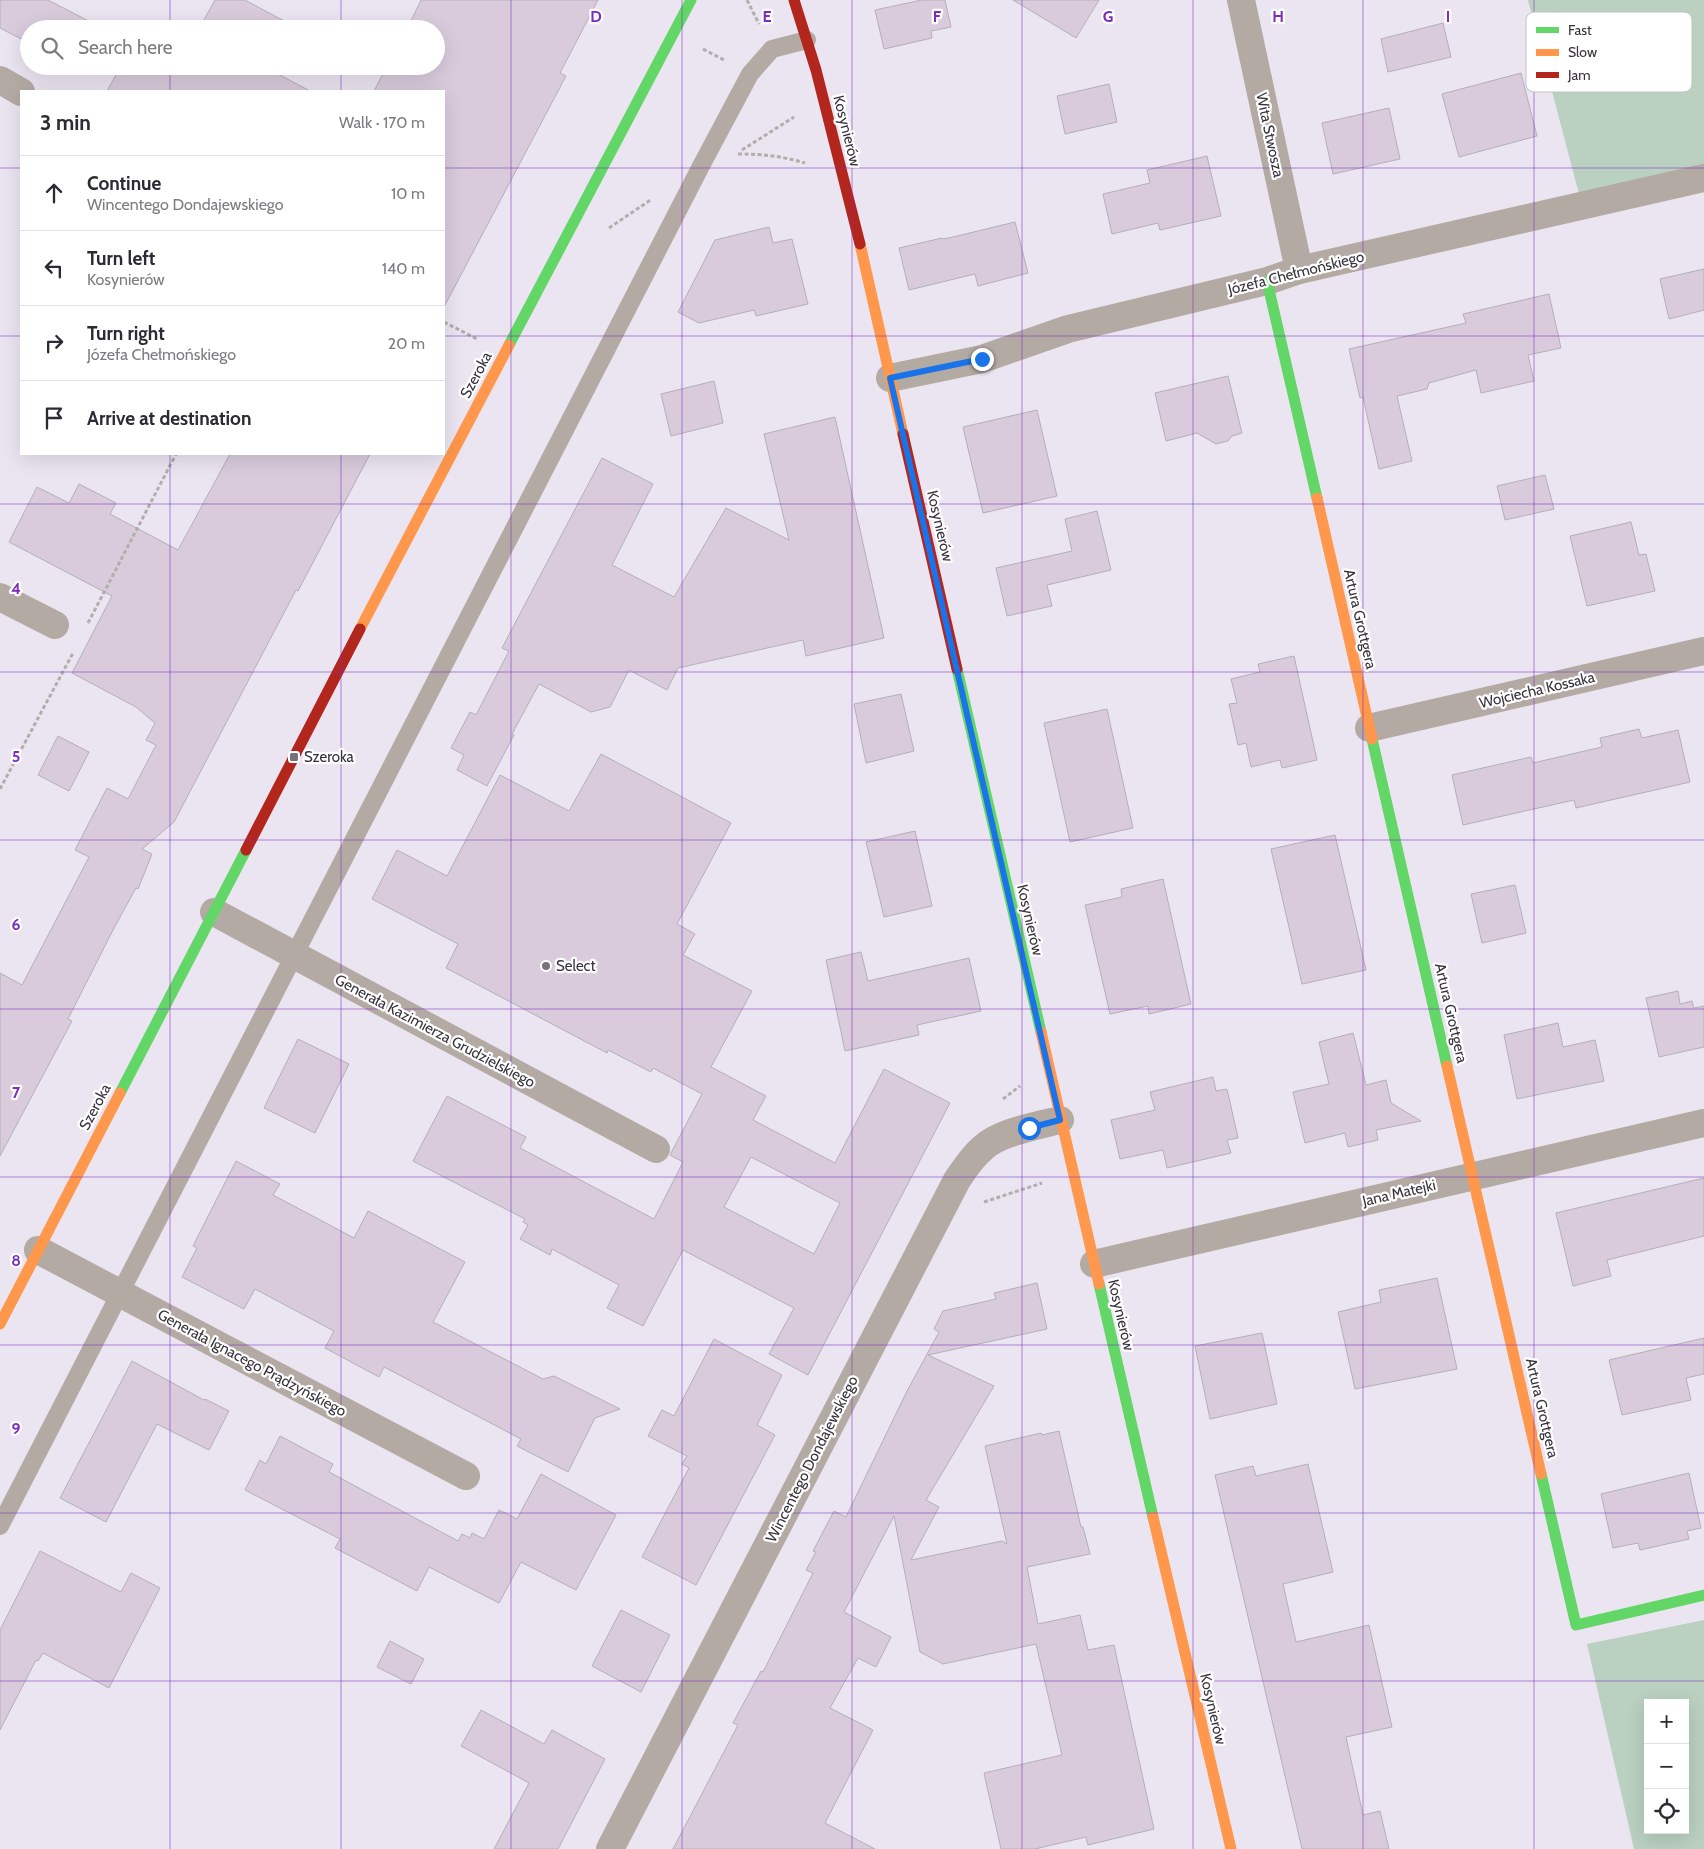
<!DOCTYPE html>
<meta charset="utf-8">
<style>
:root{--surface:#fff;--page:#f2f2f3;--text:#2b2b33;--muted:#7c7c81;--line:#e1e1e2}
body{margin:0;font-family:Cabin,sans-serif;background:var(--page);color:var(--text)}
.controls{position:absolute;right:15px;bottom:15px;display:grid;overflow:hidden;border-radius:0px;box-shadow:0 5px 20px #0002}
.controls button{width:45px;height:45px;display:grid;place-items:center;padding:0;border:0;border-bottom:1px solid var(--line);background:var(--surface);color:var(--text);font:25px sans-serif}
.stop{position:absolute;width:15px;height:15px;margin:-11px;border:4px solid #1a73e8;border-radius:50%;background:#fff}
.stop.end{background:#1a73e8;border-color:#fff;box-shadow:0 1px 5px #0008}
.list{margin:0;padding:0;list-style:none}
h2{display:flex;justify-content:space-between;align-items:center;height:65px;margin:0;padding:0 20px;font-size:21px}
h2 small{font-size:16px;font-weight:400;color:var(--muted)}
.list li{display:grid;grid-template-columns:32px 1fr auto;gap:15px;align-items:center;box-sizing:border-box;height:75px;padding:0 20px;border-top:1px solid var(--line)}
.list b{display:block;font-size:19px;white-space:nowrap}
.list p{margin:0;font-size:16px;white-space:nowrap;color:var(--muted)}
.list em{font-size:16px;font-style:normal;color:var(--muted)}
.icon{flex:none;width:28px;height:28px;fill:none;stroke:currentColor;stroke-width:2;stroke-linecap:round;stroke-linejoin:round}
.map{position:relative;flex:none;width:1704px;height:1849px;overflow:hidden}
.search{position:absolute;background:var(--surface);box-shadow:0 5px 20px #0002;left:20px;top:20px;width:425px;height:55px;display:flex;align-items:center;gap:12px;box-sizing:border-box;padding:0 18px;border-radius:28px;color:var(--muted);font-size:19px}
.panel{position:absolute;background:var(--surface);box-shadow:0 5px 20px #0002;left:20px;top:90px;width:425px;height:365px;border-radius:0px}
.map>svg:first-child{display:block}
.green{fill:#bad0c1;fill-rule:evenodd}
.building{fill:#d9cbdc;stroke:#b4afb7;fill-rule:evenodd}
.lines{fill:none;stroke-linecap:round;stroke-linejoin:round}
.path{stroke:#b4adac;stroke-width:3;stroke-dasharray:4 2.5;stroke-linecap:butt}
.lane{stroke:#b4aaa4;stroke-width:18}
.street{stroke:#b4aaa4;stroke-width:28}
.fast{stroke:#63d668;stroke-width:11}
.slow{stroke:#ff974d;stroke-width:11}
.jam{stroke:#b3261e;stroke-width:11}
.route{stroke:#1a73e8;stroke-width:6}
.grid{fill:none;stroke:#7b2cbf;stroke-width:1;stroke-opacity:0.55}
.poi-dot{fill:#76717b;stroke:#fff;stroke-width:2}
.labels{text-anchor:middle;stroke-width:4.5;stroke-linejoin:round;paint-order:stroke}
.street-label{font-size:15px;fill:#37323b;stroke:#fff}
.poi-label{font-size:15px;fill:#37323b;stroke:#fff;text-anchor:start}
.key{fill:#fff;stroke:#c3c2c4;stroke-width:1}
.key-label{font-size:14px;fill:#37323b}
.grid-label{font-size:16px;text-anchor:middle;font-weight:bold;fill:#7b2cbf;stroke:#fff;stroke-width:4.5;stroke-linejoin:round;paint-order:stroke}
</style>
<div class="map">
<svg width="1704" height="1849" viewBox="0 0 1704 1849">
<rect width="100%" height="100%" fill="#ebe5f1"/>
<g class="green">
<path d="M1528,0h176v165l-125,29z"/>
<path d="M1704,1620v229h-70l-47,-205zM1648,1703h37v127h-37z"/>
</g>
<g class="building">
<path d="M0,0h48l56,29h-75v14l-29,-15z"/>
<path d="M215,0h30l54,29h-100z"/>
<path d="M421,0h177l-38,73 6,3 -122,231v-216h-70l13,-25h49v-37h-29z"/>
<path d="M922,0h23l6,27 -20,4 1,7 -48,11 -9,-39z"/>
<path d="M1013,0h86l-23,38z"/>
<path d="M1443,23l8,34 -63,15 -7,-33z"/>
<path d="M121,66h142l47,25h-203z"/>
<path d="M1521,73l16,63 -78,21 -17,-63z"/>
<path d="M1109,84l8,38 -52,12 -8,-38z"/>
<path d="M1389,108l11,51 -67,15 -11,-51z"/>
<path d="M1207,156l14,60 -61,14 -2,-7 -46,11 -9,-40 47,-11 -3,-13z"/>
<path d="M1015,222l13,51 -50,13 -3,-12 -66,16 -10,-42 43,-10 1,1 10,-2z"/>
<path d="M769,227l4,16 19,-4 16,65 -52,12 -2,-6 -55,13 -21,-11 37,-72z"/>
<path d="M1704,269v41l-35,9 -9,-40z"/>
<path d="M1549,294l12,54 -33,7 6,26 -53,12 -5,-23 -47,13 -2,6 -30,7 15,65 -33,8 -16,-72 -3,1 -11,-49 117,-26 -3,-9z"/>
<path d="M1228,376l14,57 -10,3 -4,5 -12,3 -19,-11 -31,8 -11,-48z"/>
<path d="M714,381l9,42 -52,13 -10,-42z"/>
<path d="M1037,410l20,86 -74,17 -20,-86z"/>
<path d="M835,417l49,221 -78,18 -3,-16 -125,28 -11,22 -38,-20 -19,37 -19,5 -52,-28 -27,50 2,1 -27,51 -30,-16 7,-15 -13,-7 19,-36 6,3 33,-64 -7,-3 100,-190 51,26 -41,81 62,32 52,-89 63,32 -25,-106z"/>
<path d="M230,454h140l-72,137 -2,-1 -122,232 -32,27 10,5 -14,35 -2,-1 -23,42 -45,89 4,2 -72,135v-183l22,12 67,-128 -14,-7 32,-62 21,11 28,-54 -10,-5 9,-17 -19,-16 -64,-34 40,-77 -103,-54 28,-55 32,16 10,-19 37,19 -6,11 68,36z"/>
<path d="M1545,475l9,34 -49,11 -8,-34z"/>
<path d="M1097,511l14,59 -64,15 5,21 -45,10 -11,-48 76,-17 -7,-32z"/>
<path d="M1631,522l8,33 7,-1 9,37 -68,15 -17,-70z"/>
<path d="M1294,656l23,104 -35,8 -2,-8 -29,7 -5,-24 -8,2 -9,-41 8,-1 -6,-24 29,-7 -2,-8z"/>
<path d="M901,694l13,57 -48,12 -12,-59z"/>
<path d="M1107,709l26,119 -63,14 -26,-119z"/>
<path d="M1639,729l3,9 36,-8 12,52 -114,26 -2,-8 -111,25 -11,-50 79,-18 2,6 69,-16 -2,-9z"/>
<path d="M58,736l31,16 -20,39 -31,-16z"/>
<path d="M601,754l130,69 -54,101 18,10 -12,21 69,36 -41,76 55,29 -13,24 82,43 49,-94 66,34 -142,272 -39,-21 25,-46 -111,-58 -40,76 -36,-18 12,-23 -67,-36 -2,6 -30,-16 8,-14 -5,-3 2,-3 -112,-58 34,-65 79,41 -6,11 134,71 29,-57 -13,-7 1,-2 31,-59 -49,-26 -2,4 -43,-22 -1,3 -161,-85 12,-24 -86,-45 25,-49 50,26 53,-101 69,36zM751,1157l89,46 -26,51 -90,-47z"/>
<path d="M915,831l17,75 -48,11 -18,-75z"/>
<path d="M1335,835l31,135 -64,14 -31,-135z"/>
<path d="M1163,879l28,125 -42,10 -1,-8 -38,8 -25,-109 37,-8 -1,-8z"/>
<path d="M1515,885l11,48 -44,10 -11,-49z"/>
<path d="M861,952l7,29 101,-23 12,53 -64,14 2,10 -74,16 -19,-91z"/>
<path d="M1678,991l2,13 12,-3 2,7 10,-2v41l-45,10 -13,-59z"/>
<path d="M1558,1023l5,24 32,-7 9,41 -87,18 -13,-64z"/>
<path d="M1353,1033l13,52 20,-5 5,23 30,18 -45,9 2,10 -30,7 -3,-14 -40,10 -12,-51 36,-8 -10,-42z"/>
<path d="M298,1039l51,25 -34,69 -51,-25z"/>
<path d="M1213,1077l3,14 11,-2 11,49 -11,2 4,13 -64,15 -4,-18 -43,9 -9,-39 44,-10 -5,-18z"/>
<path d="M236,1161l44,23 -7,11 81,43 14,-27 97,51 -32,60 110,57 11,-3 66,33 -25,9 -27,54 -51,-26 4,-7 -137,-72 -5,10 -54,-29 9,-17 -79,-42 -11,20 -62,-32 15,-29 -4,-2z"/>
<path d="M1704,1178v58l-97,24 4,16 -38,10 -17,-73z"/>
<path d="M1437,1278l20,91 -102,20 -17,-77 43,-10 -2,-12z"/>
<path d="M1037,1283l10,46 -119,26 66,31 -68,114 13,7 -28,53 91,-19 5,3 -22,-98 56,-13 1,2 17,-4 22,96h2l7,27 -63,13 11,57 42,-9 8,35 26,-5 40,184 -66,16 -2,-8 -51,12h-34l-17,-76 78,-18 -26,-111 -93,20 -23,-12 -26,-136 -50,96 47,25 -15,30 -18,-9 -28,50 43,22 -48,93 50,26h-202l65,-124 -5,-2 28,-52 2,1 50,-99 -7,-3 10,-18 -3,-1 21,-40 12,6 61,-126 32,-59 -5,-3 9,-18 53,-12 -2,-6z"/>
<path d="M1262,1333l15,71 -67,15 -15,-73z"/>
<path d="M1704,1338v36l-18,4 5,22 -69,15 -13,-55z"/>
<path d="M714,1339l68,36 -25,50 18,10 -79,150 -54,-28 47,-89 -7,-4 5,-8 -39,-20 14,-26 12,6z"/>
<path d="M132,1361l72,39 1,-1 24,12 -20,39 -52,-26 -51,98 -46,-24z"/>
<path d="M280,1436l53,28 -4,8 129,69 4,-7 8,4 2,-5 12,6 15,-29 18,9 24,-45 75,41 -40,75 -55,-28 -22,41 -70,-36 -12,24 -82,-43 5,-9 -95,-49 15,-30 6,4z"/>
<path d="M1308,1464l25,108 -50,12 13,58 73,-17 23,102 -46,10 17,78 17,-4 9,38h-87l-87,-374 38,-9 3,10z"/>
<path d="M1689,1473l12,55 -14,3 2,8 -49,11 -2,-7 -25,5 -12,-54z"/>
<path d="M40,1551l81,41 10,-19 29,15 -51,100 -66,-35 -5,8 -2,-1 -36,70v-100z"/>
<path d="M621,1610l49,25 -29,57 -49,-26z"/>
<path d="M390,1641l34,18 -13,25 -34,-17z"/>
<path d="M481,1710l63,34 8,-14 53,29 -47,90h-64l35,-66 -68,-37z"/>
</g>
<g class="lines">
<g class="path">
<path d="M747,0l12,24"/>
<path d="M703,49l23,12"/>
<path d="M742,150l52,-33"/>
<path d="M738,154c24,0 44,2 67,9"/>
<path d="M609,228l43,-29"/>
<path d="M444,322l33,17"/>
<path d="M88,623l88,-169"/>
<path d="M0,789l73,-136"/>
<path d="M1003,1099l17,-13"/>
<path d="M984,1202l58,-19"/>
</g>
<path class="lane" d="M0,1526l701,-1360 49,-92 22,-25 35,-9"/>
<g class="street">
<path d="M1241,0l58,270"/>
<path d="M0,80l21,12"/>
<path d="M890,378l92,-19 86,-30 199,-48 32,-11 405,-92"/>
<path d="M0,597l55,28"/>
<path d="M1369,728l335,-77"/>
<path d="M214,912l442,237"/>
<path d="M38,1250l428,226"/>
<path d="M1094,1264l610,-141"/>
<path d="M610,1849l347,-669c10,-15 21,-31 37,-40 19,-10 45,-15 66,-20"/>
</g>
<g class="fast">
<path d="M1267,281l50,217"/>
<path d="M509,345l182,-345"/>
<path d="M957,669l84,363"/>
<path d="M1372,739l75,327"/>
<path d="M120,1093l126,-243"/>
<path d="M1099,1284l54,233"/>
<path d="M1541,1474l35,151 128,-30"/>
</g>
<g class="slow">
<path d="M860,244l43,190"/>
<path d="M1317,498l55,241"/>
<path d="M360,629l149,-284"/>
<path d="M1041,1032l58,252"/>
<path d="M1447,1066l94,408"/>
<path d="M0,1324l120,-231"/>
<path d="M1153,1517l78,332"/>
</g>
<g class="jam">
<path d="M794,0l22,70 44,174"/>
<path d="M903,434l54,235"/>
<path d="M246,850l114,-221"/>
</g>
</g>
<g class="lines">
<path class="route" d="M982,359l-92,19 170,742 -31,8"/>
</g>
<path class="grid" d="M170,0v29M341,0v29M511,0v1849M682,0v1849M852,0v1849M1022,0v1849M1193,0v1849M1363,0v1849M1534,0v1849M170,66v25M341,66v25M0,168h21M444,168h1260M0,336h21M444,336h1260M170,454v1395M341,454v1395M0,504h1704M0,672h1704M0,840h1704M0,1009h1704M0,1177h1704M0,1345h1704M0,1513h1704M0,1681h1704"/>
<g class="poi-dot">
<rect x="289" y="752" width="10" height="10" rx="2.5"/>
<circle cx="546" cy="966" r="5"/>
</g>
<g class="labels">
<g class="street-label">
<text transform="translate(847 131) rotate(76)" y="5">Kosynierów</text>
<text transform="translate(1270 135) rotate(78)" y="5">Wita Stwosza</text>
<text transform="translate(1296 273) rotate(-14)" y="5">Józefa Chełmońskiego</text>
<text transform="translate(476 375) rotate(-62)" y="5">Szeroka</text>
<text transform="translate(940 526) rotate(77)" y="5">Kosynierów</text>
<text transform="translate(1360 619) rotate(77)" y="5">Artura Grottgera</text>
<text transform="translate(1537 690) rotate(-13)" y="5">Wojciecha Kossaka</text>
<text transform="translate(1030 920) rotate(77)" y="5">Kosynierów</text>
<text transform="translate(1451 1013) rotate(77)" y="5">Artura Grottgera</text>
<text transform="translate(435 1031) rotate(28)" y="5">Generała Kazimierza Grudzielskiego</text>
<text transform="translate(95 1107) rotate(-62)" y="5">Szeroka</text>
<text transform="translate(1399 1193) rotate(-13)" y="5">Jana Matejki</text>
<text transform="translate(1121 1315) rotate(77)" y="5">Kosynierów</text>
<text transform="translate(252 1363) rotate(28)" y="5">Generała Ignacego Prądzyńskiego</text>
<text transform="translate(1542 1408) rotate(77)" y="5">Artura Grottgera</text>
<text transform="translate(812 1459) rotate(-63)" y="5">Wincentego Dondajewskiego</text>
<text transform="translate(1213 1709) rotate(77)" y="5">Kosynierów</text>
</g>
<g class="poi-label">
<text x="304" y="762">Szeroka</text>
<text x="556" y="971">Select</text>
</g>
</g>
<rect x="1526" y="12" width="166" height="80" rx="8" class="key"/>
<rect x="1536" y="27" width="23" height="6" fill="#63d668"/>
<rect x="1536" y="49" width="23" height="7" fill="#ff974d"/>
<rect x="1536" y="72" width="23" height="6" fill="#b3261e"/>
<g class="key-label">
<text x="1568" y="35">Fast</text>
<text x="1568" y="57">Slow</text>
<text x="1568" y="80">Jam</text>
</g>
<g class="grid-label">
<text x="596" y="22">D</text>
<text x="767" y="22">E</text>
<text x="937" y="22">F</text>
<text x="1108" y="22">G</text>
<text x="1278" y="22">H</text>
<text x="1448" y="22">I</text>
<text x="16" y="594">4</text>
<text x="16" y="762">5</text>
<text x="16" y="930">6</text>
<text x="16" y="1098">7</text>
<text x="16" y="1266">8</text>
<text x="16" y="1434">9</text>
</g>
</svg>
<div class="controls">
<button>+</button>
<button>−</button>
<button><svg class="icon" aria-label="locate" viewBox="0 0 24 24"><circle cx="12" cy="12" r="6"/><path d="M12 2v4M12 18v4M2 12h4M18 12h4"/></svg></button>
</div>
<div class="stop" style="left:1029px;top:1128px"></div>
<div class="stop end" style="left:982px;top:359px"></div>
<div class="search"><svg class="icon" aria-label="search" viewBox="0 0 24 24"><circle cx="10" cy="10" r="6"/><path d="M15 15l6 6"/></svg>Search here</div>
<section class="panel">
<h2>3 min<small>Walk · 170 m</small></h2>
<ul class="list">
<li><svg class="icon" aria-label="ahead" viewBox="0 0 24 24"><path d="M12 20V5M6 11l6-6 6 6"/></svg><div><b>Continue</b><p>Wincentego Dondajewskiego</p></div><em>10 m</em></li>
<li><svg class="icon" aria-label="left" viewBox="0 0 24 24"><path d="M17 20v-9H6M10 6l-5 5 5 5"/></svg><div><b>Turn left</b><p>Kosynierów</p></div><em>140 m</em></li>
<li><svg class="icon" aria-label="right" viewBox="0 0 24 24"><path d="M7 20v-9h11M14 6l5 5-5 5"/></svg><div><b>Turn right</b><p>Józefa Chełmońskiego</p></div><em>20 m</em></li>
<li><svg class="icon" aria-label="arrive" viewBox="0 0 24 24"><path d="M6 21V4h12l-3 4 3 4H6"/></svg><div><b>Arrive at destination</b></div></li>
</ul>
</section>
</div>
